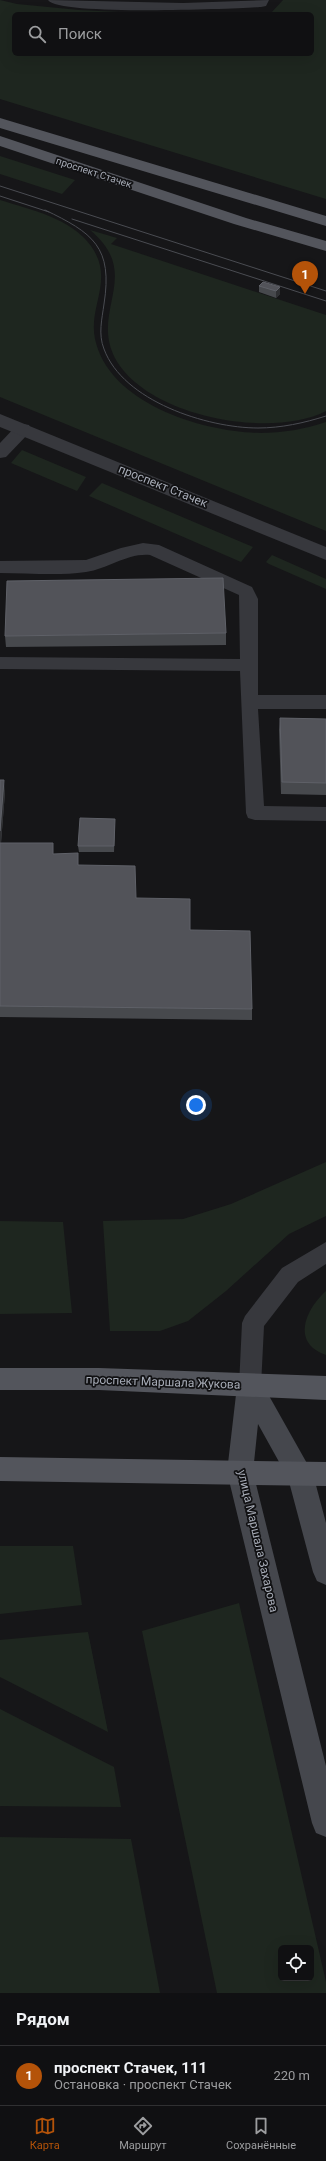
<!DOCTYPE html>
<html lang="ru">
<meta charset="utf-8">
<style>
:root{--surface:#101012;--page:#1e1e20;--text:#f1f3f6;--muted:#9c9d9f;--line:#303032;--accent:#b45309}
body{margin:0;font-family:Roboto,sans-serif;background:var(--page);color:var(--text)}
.controls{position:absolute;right:12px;bottom:12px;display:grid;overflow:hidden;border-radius:6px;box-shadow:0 4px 16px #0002}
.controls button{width:36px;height:36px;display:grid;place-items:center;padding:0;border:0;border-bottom:1px solid var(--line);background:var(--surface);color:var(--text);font:20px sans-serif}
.you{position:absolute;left:196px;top:1105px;width:14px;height:14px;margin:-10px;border:3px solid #fff;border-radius:50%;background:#1a73e8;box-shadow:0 0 0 6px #1a73e833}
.badge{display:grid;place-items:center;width:26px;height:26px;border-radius:50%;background:var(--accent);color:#fff;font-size:13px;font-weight:700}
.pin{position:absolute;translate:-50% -33px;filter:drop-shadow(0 1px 2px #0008)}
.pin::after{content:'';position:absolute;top:21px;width:14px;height:12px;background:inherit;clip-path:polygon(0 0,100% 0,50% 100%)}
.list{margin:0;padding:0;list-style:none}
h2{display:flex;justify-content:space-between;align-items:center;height:52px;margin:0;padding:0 16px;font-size:17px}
h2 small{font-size:13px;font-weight:400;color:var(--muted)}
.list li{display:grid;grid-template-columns:26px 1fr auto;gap:12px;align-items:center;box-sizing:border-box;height:60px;padding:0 16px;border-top:1px solid var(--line)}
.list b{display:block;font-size:15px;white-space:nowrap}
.list p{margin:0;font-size:13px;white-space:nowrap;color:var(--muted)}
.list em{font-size:13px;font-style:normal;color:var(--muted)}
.icon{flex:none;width:22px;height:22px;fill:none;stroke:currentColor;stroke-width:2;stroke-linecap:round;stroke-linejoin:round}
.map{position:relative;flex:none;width:326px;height:1993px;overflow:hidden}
.search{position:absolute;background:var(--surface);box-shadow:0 4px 16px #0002;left:12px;right:12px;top:12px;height:44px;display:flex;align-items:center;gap:10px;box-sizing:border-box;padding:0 14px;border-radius:6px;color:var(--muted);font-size:15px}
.sheet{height:112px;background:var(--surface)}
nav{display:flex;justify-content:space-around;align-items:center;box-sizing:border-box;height:56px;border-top:1px solid var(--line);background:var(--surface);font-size:11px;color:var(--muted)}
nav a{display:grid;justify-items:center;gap:2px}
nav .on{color:var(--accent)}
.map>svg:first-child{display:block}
.green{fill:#1e261f;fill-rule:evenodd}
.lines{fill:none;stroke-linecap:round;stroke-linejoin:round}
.lane{fill:#37383d;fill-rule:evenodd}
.street{fill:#37383d;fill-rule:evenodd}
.secondary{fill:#45474d;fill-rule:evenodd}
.primary{fill:#53555c;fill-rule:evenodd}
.tram{stroke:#4a4c52;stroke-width:1}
.wall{fill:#47494d}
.shaded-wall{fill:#2f3033}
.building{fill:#525359;stroke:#5f6168}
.labels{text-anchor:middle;stroke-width:3.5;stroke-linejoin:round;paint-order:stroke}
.far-street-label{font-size:10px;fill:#a8adb8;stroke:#111113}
.street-label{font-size:12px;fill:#a8adb8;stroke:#111113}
</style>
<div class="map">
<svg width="326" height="1993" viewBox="0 0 326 1993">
<rect width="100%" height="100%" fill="#161618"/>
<g class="green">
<path d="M0,0l17,4 62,6 60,3h132l12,-13h43v199l-326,-100zM14,14h298v40h-298z"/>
<path d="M0,156l75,24 -13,14 -62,-20z"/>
<path d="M0,200c31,10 71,18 91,46 24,34 -3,60 4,93 14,65 108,93 165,94 23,0 45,-4 66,-11v109l-326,-134z"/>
<path d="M90,230l27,8 -6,6 215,71v96c-56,29 -185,5 -213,-57 -20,-46 29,-81 -23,-124z"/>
<path d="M22,450l64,27 -9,14 -66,-28z"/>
<path d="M102,483l151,64 -12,15 -152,-66z"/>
<path d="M272,555l54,24v10l-57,-25 -3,-2z"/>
<path d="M326,1162v54l-37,18 -63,57 -38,30 -28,10h-50l-7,-110 80,-2 48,-15z"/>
<path d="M0,1221l63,1 9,91 -72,1z"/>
<path d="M326,1291v64c-35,-12 -21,-45 0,-64z"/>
<path d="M0,1546h73l9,59 -82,9z"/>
<path d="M239,1603l87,379v11h-109l-75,-362zM281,1948h30v30h-30z"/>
<path d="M88,1632l20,100 -108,-55v-37z"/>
<path d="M0,1709l114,58 7,40 -121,-1z"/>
<path d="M0,1837l131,2 29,154h-160z"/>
</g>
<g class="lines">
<g class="lane">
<path d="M48,0l135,3 86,-3 -3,6 -5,1c-26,2 -203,9 -213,-7z"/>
<path d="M23,424l6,1 2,4 -2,4 -23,24 -6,1v-15l17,-18z"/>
<path d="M143,543l16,2 93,42 6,12v96h68v14h-68l6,97 62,1v14l-71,-1 -7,-2 -2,-5 -6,-142 -240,-2v-12l240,2 -1,-64 -89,-40c-23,-2 -42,14 -64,17 -28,4 -58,1 -86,1v-12l86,-1 35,-12z"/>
<path d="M326,1242v22l-28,18 -34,44 -3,60 -3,7 -8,3 -8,-3 -3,-7 3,-63 3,-7 37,-48z"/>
</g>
<path class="street" d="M0,414l326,133v13l-326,-133z"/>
<path class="secondary" d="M250,1374l9,4 54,96 13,49v62l-9,-4 -4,-9 -25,-94 -30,-54 -5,48 73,294v71l-10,-4 -4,-10 -85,-351 10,-86 4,-8z"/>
<g class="primary">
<path d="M0,118l326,98v10l-326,-98z"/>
<path d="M0,136l246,82 80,23v10l-92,-27 -234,-78z"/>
<path d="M0,1368h99l227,8v24l-227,-10h-99z"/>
<path d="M0,1457l326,5v24l-326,-5z"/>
</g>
<g class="tram">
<path d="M0,186l326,105"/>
<path d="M0,196l49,16"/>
<path d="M45,210c48,23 68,37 59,94 -2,15 -6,30 0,45 19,52 103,79 154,79 23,0 46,-5 68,-12"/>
<path d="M72,219l254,82"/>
</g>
</g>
<g class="wall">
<path d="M263,282l17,12 -4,4 -17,-6v-6z"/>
<path d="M226,633v12l-220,2 -1,-11z"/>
<path d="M280,718l46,1v76l-45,-1 -2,-64z"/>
<path d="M0,780l5,12 -4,51 53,11 24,11 112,65 62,79v11l-252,-3z"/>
<path d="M115,825l-1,27h-35l-1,-6z"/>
</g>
<g class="shaded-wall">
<path d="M280,287v7l-4,4v-7z"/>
<path d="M4,780l1,12 -5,63v-24z"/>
</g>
<g class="building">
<path d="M263,282l17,5 -4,4 -17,-5z"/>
<path d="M223,578l3,55 -221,3 2,-55z"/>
<path d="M280,718l46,1v64l-44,-1z"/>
<path d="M0,780h4l-4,51z"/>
<path d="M80,818l35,1 -1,27h-36z"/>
<path d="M0,843h53v11l25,-1v12l57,1 1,32 54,1v31l60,1 2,78 -252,-3z"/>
</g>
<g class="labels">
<g class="far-street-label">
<text transform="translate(94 172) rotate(18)" y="4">проспект Стачек</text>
</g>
<g class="street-label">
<text transform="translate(163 486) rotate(22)" y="4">проспект Стачек</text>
<text transform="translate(163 1382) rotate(2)" y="4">проспект Маршала Жукова</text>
<text transform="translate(258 1541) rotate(77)" y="4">улица Маршала Захарова</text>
</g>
</g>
</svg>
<div class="controls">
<button><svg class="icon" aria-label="locate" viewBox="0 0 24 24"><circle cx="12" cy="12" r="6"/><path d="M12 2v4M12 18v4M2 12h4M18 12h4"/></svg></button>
</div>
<div class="you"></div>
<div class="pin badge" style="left:305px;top:294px">1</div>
<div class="search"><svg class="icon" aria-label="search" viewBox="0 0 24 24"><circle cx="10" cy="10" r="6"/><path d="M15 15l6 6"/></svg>Поиск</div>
</div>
<section class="sheet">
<h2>Рядом<small></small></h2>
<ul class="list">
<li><span class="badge">1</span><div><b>проспект Стачек, 111</b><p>Остановка · проспект Стачек</p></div><em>220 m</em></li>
</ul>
</section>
<nav>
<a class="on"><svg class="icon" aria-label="map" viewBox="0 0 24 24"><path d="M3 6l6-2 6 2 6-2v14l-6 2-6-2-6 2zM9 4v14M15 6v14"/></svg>Карта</a>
<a><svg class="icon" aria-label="directions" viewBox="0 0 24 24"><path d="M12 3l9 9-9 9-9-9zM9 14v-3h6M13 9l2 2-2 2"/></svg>Маршрут</a>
<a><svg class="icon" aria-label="saved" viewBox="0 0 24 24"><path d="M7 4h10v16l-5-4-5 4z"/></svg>Сохранённые</a>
</nav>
